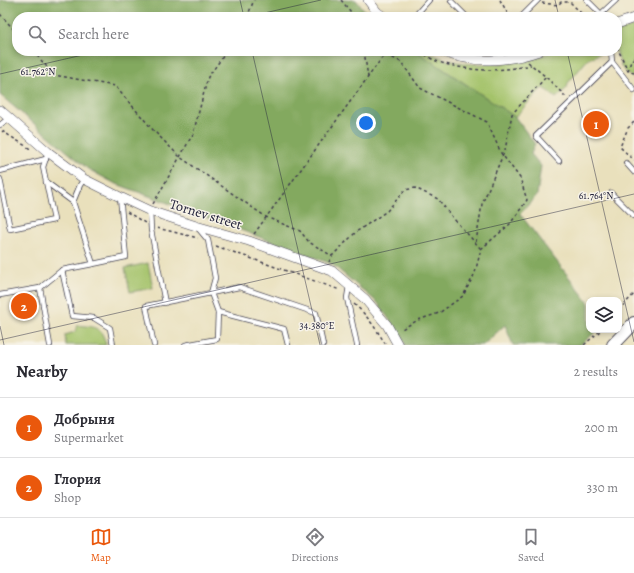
<!DOCTYPE html>
<meta charset="utf-8">
<style>
:root{--surface:#fff;--page:#f7f7f7;--text:#2b2b33;--muted:#7c7c81;--line:#e1e1e2;--accent:#ea580c}
body{margin:0;font-family:Alegreya,serif;background:var(--page);color:var(--text)}
.controls{position:absolute;right:12px;bottom:12px;display:grid;overflow:hidden;border-radius:8px;box-shadow:0 2px 6px #0003}
.controls button{width:36px;height:36px;display:grid;place-items:center;padding:0;border:0;border-bottom:1px solid var(--line);background:var(--surface);color:var(--text);font:20px sans-serif}
.you{position:absolute;left:366px;top:123px;width:14px;height:14px;margin:-10px;border:3px solid #fff;border-radius:50%;background:#1a73e8;box-shadow:0 0 0 6px #1a73e833}
.badge{display:grid;place-items:center;width:26px;height:26px;border-radius:50%;background:var(--accent);color:#fff;font-size:13px;font-weight:700}
.pin{position:absolute;translate:-50% -50%;border:2px solid #fff;box-shadow:0 1px 4px #0006}
.list{margin:0;padding:0;list-style:none}
h2{display:flex;justify-content:space-between;align-items:center;height:52px;margin:0;padding:0 16px;font-size:17px}
h2 small{font-size:13px;font-weight:400;color:var(--muted)}
.list li{display:grid;grid-template-columns:26px 1fr auto;gap:12px;align-items:center;box-sizing:border-box;height:60px;padding:0 16px;border-top:1px solid var(--line)}
.list b{display:block;font-size:15px;white-space:nowrap}
.list p{margin:0;font-size:13px;white-space:nowrap;color:var(--muted)}
.list em{font-size:13px;font-style:normal;color:var(--muted)}
.icon{flex:none;width:22px;height:22px;fill:none;stroke:currentColor;stroke-width:2;stroke-linecap:round;stroke-linejoin:round}
.map{position:relative;flex:none;width:634px;height:345px;overflow:hidden}
.search{position:absolute;background:var(--surface);box-shadow:0 2px 6px #0003;left:12px;right:12px;top:12px;height:44px;display:flex;align-items:center;gap:10px;box-sizing:border-box;padding:0 14px;border-radius:16px;color:var(--muted);font-size:15px}
.sheet{height:172px;background:var(--surface)}
nav{display:flex;justify-content:space-around;align-items:center;box-sizing:border-box;height:56px;border-top:1px solid var(--line);background:var(--surface);font-size:11px;color:var(--muted)}
nav a{display:grid;justify-items:center;gap:2px}
nav .on{color:var(--accent)}
.map>svg:first-child{display:block}
.green{fill:#a4c36b;stroke:#637253}
.forest{fill:#83a95f;stroke:#52664d}
.lines{fill:none;stroke-linecap:round;stroke-linejoin:round}
.service-casing{stroke:#403e4e;stroke-width:6}
.minor-casing{stroke:#403e4e;stroke-width:10}
.secondary-casing{stroke:#403e4e;stroke-width:14}
.path{stroke:#403e4e;stroke-width:1.5;stroke-dasharray:3 3;stroke-linecap:butt}
.service{stroke:#fff;stroke-width:4.5}
.minor{stroke:#fff;stroke-width:9}
.secondary{stroke:#fff;stroke-width:12}
.ticks{fill:none;stroke:#22223b;stroke-width:1;stroke-opacity:0.45}
.labels{text-anchor:middle;stroke-width:3;stroke-linejoin:round;paint-order:stroke}
.street-label{font-size:14px;fill:#22223b;stroke:#f7f3e8}
.ticks-label{font-size:10px;text-anchor:middle;fill:#22223b;stroke:#f7f3e8;stroke-width:3;stroke-linejoin:round;paint-order:stroke}
</style>
<div class="map">
<svg width="634" height="345" viewBox="0 0 634 345">
<rect width="100%" height="100%" fill="#f7f3e8"/>
<filter id="ink" filterUnits="userSpaceOnUse"><feTurbulence type="fractalNoise" baseFrequency=".025" numOctaves="2"/><feDisplacementMap in="SourceGraphic" scale="8" xChannelSelector="R" yChannelSelector="G"/><feConvolveMatrix kernelMatrix="1 2 1 2 8 2 1 2 1" color-interpolation-filters="sRGB"/></filter>
<filter id="wash" filterUnits="userSpaceOnUse"><feTurbulence type="fractalNoise" baseFrequency=".012" numOctaves="4" result="noise"/><feDisplacementMap in="SourceGraphic" scale="16" xChannelSelector="R" yChannelSelector="G"/><feGaussianBlur stdDeviation="0.9" result="paint"/><feColorMatrix in="noise" values="0 0 0 0 0 0 0 0 0 0 0 0 0 0 0 0 0 1.4 0 .05"/><feComposite in="paint" operator="in"/></filter>
<g filter="url(#wash)">
<rect width="100%" height="100%" fill="#e9e0bc"/>
<g class="green">
<path d="M634,26v53l-12,-11 -6,-17 1,-19z"/>
<path d="M416,51h9l22,9 24,4h27l35,-6 22,-7h50l-17,8 -20,24 -1,5 -11,10 -12,-10 -4,2 -25,27z"/>
<path d="M148,263l5,25 -23,4 -5,-24z"/>
<path d="M77,325c17,2 25,1 29,20h-40l-1,-10 10,-3z"/>
</g>
<path class="forest" d="M0,0h356l14,17h-353v34h399l99,66 20,27 -4,10 10,12 -4,29 -17,19 69,89v27h9l-18,15h-67l-8,-20 -22,20h-78l-1,-4 -26,-38 -46,-39 -218,-81 -26,-14 -88,-74z"/>
</g>
<g filter="url(#ink)">
<g class="lines">
<defs>
<g id="service">
<path d="M587,0l14,14 15,-14"/>
<path d="M451,1l16,16"/>
<path d="M414,17l15,-17"/>
<path d="M521,17l17,-17"/>
<path d="M612,62l22,28"/>
<path d="M0,125l9,-7"/>
<path d="M559,161l-23,-25 76,-74 -1,-11"/>
<path d="M626,163l8,9"/>
<path d="M0,171l46,-12"/>
<path d="M0,179l10,50 44,-9 -11,-53 5,-15"/>
<path d="M46,182l27,20"/>
<path d="M611,193l23,23"/>
<path d="M150,211l1,19 14,73"/>
<path d="M93,264l33,-7 -6,-60"/>
<path d="M62,270l10,46 22,2 16,10 3,17"/>
<path d="M349,286l-2,12 10,47"/>
<path d="M40,288l10,57"/>
<path d="M0,295l40,-7 22,-18 31,-6 -20,-62 7,-17 4,-6"/>
<path d="M218,312l66,17 4,16"/>
<path d="M154,345l-8,-39 65,-13 4,-15 -7,-38 -10,-12"/>
<path d="M185,345l32,-6 1,-27 -7,-19 28,-6 77,26 7,32"/>
</g>
<g id="minor">
<path d="M368,0l9,12 7,5"/>
<path d="M617,24l17,-6"/>
<path d="M441,51c31,13 67,11 98,0"/>
<path d="M0,110l48,42 36,27 36,18 30,14 46,15 53,15 83,30 33,28 22,26 11,20"/>
</g>
<path id="secondary" d="M613,345l21,-22"/>
</defs>
<use href="#service" class="service-casing"/>
<use href="#minor" class="minor-casing"/>
<use href="#secondary" class="secondary-casing"/>
<g class="path">
<path d="M341,0l14,17"/>
<path d="M500,0l10,17"/>
<path d="M542,3l16,2 3,-3h9l15,15"/>
<path d="M0,14l17,19"/>
<path d="M247,17l7,-17"/>
<path d="M617,47l11,24 6,2"/>
<path d="M33,51l21,24 61,11 39,45 26,26 86,60 34,14 9,11 23,14"/>
<path d="M364,51l4,26"/>
<path d="M383,51l2,3 16,8 19,26 67,34 14,31 19,25 7,22 -17,24 -29,25 -6,24 -12,23 -24,17 -21,7 -18,10"/>
<path d="M420,51c6,4 12,9 19,11 30,10 62,10 92,3"/>
<path d="M528,62l18,15 21,21"/>
<path d="M628,71l3,-10 3,-3"/>
<path d="M634,122l-6,6 -8,19 14,13"/>
<path d="M2,131l30,19"/>
<path d="M153,204l40,-70 15,-57 19,-26"/>
<path d="M127,212l18,11"/>
<path d="M157,228l41,10"/>
<path d="M254,234l133,-183"/>
<path d="M476,242l6,-38 23,-54 7,-36 34,-37"/>
<path d="M216,246l124,44"/>
<path d="M329,262l3,-6 24,-24 31,-21 18,-21 10,-2 23,11 15,19 28,31"/>
<path d="M354,304c13,11 23,26 32,41"/>
<path d="M619,310l15,-16"/>
<path d="M584,345l17,-15"/>
</g>
<use href="#service" class="service"/>
<use href="#minor" class="minor"/>
<use href="#secondary" class="secondary"/>
</g>
</g>
<path class="ticks" d="M240,0l4,17M555,0l4,17M247,17l74,-17M252,51l68,294M567,51l67,291M0,74l100,-23M0,326l4,19M0,340l634,-146"/>
<g class="labels">
<g class="street-label">
<text transform="translate(206 214) rotate(17)" y="5">Tornev street</text>
</g>
</g>
<g class="ticks-label">
<text x="38" y="75">61.762°N</text>
<text x="596" y="199">61.764°N</text>
<text x="317" y="329">34.380°E</text>
</g>
</svg>
<div class="controls">
<button><svg class="icon" aria-label="layers" viewBox="0 0 24 24"><path d="M12 4l9 5-9 5-9-5zM3 14l9 5 9-5"/></svg></button>
</div>
<div class="you"></div>
<div class="pin badge" style="left:596px;top:124px">1</div>
<div class="pin badge" style="left:24px;top:306px">2</div>
<div class="search"><svg class="icon" aria-label="search" viewBox="0 0 24 24"><circle cx="10" cy="10" r="6"/><path d="M15 15l6 6"/></svg>Search here</div>
</div>
<section class="sheet">
<h2>Nearby<small>2 results</small></h2>
<ul class="list">
<li><span class="badge">1</span><div><b>Добрыня</b><p>Supermarket</p></div><em>200 m</em></li>
<li><span class="badge">2</span><div><b>Глория</b><p>Shop</p></div><em>330 m</em></li>
</ul>
</section>
<nav>
<a class="on"><svg class="icon" aria-label="map" viewBox="0 0 24 24"><path d="M3 6l6-2 6 2 6-2v14l-6 2-6-2-6 2zM9 4v14M15 6v14"/></svg>Map</a>
<a><svg class="icon" aria-label="directions" viewBox="0 0 24 24"><path d="M12 3l9 9-9 9-9-9zM9 14v-3h6M13 9l2 2-2 2"/></svg>Directions</a>
<a><svg class="icon" aria-label="saved" viewBox="0 0 24 24"><path d="M7 4h10v16l-5-4-5 4z"/></svg>Saved</a>
</nav>
